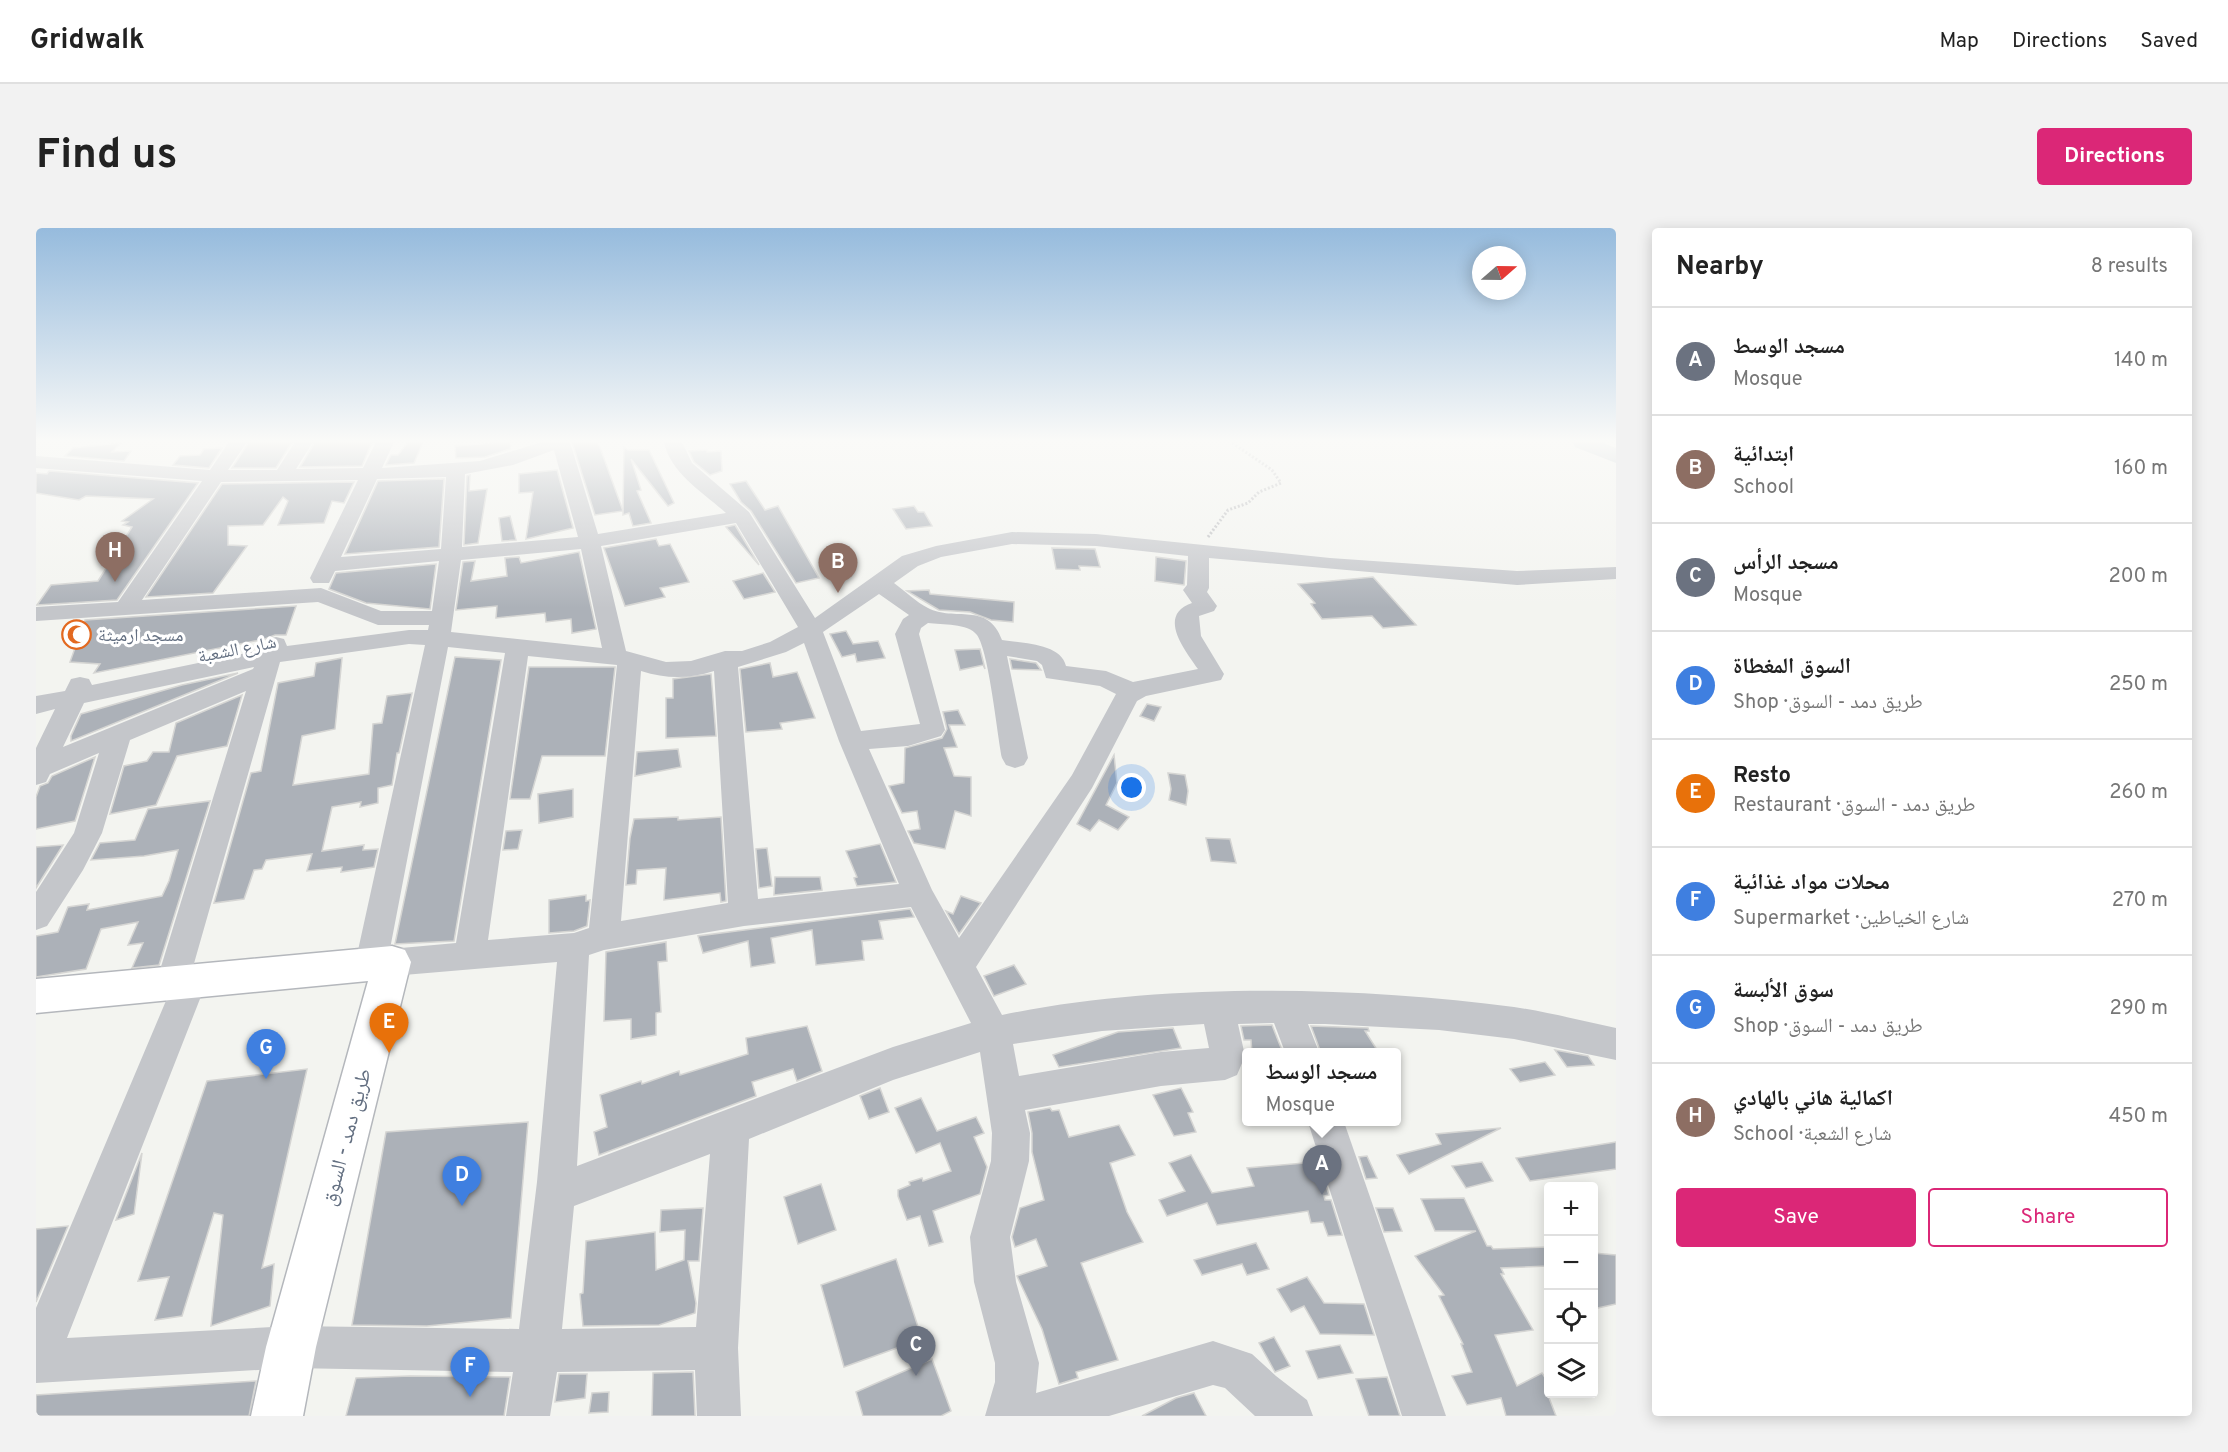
<!DOCTYPE html>
<meta charset="utf-8">
<style>
:root{--surface:#fff;--page:#f2f2f2;--text:#222;--muted:#767676;--line:#e0e0e0;--accent:#db2777}
body{margin:0;font-family:Overpass,"Noto Naskh Arabic",sans-serif;background:var(--page);color:var(--text)}
.controls{position:absolute;right:18px;bottom:18px;display:grid;overflow:hidden;border-radius:6px;box-shadow:0 3px 15px #0003}
.controls button{width:54px;height:54px;display:grid;place-items:center;padding:0;border:0;border-bottom:2px solid var(--line);background:var(--surface);color:var(--text);font:30px sans-serif}
.compass{position:absolute;left:1436px;top:18px;width:54px;height:54px;border-radius:50%;background:var(--surface);box-shadow:0 3px 15px #0003;rotate:70deg}
.you{position:absolute;left:1096px;top:560px;width:21px;height:21px;margin:-15px;border:4px solid #fff;border-radius:50%;background:#1a73e8;box-shadow:0 0 0 9px #1a73e833}
.badge{display:grid;place-items:center;width:39px;height:39px;border-radius:50%;background:var(--accent);color:#fff;font-size:20px;font-weight:700}
.pin{position:absolute;translate:-50% -50px;filter:drop-shadow(0 2px 3px #0008)}
.pin::after{content:'';position:absolute;top:32px;width:21px;height:18px;background:inherit;clip-path:polygon(0 0,100% 0,50% 100%)}
.popup{position:absolute;left:1206px;top:820px;width:159px;height:78px;box-sizing:border-box;display:grid;place-content:center;border-radius:6px;background:var(--surface);filter:drop-shadow(0 2px 4px #0005);font-size:20px;white-space:nowrap;color:var(--muted)}
.popup b{font-size:22px;color:var(--text)}
.popup::after{content:'';position:absolute;left:50%;top:100%;margin-left:-12px;border:12px solid transparent;border-top-color:var(--surface)}
.list{margin:0;padding:0;list-style:none}
h2{display:flex;justify-content:space-between;align-items:center;height:78px;margin:0;padding:0 24px;font-size:26px}
h2 small{font-size:20px;font-weight:400;color:var(--muted)}
.list li{display:grid;grid-template-columns:39px 1fr auto;gap:18px;align-items:center;box-sizing:border-box;height:108px;padding:0 24px;border-top:2px solid var(--line)}
.list b{display:block;font-size:22px;white-space:nowrap}
.list p{margin:0;font-size:20px;white-space:nowrap;color:var(--muted)}
.list em{font-size:20px;font-style:normal;color:var(--muted)}
.actions{display:flex;gap:12px;padding:18px 24px}
.actions a{flex:1;padding:14px 0;border:2px solid var(--accent);border-radius:6px;text-align:center;font-size:21px;color:var(--accent)}
.actions .main{background:var(--accent);color:#fff}
.icon{flex:none;width:33px;height:33px;fill:none;stroke:currentColor;stroke-width:2;stroke-linecap:round;stroke-linejoin:round}
.map{position:relative;flex:none;width:1580px;height:1188px;overflow:hidden;border-radius:6px}
header{display:flex;align-items:center;gap:36px;box-sizing:border-box;height:84px;padding:0 30px;background:var(--surface);border-bottom:2px solid var(--line)}
header strong{font-size:28px}
nav{display:flex;gap:33px;margin-inline-start:auto;font-size:21px}
.intro{display:flex;align-items:center;justify-content:space-between;box-sizing:border-box;height:144px;padding:0 36px}
h1{margin:0;font-size:42px}
.button{padding:15px 27px;border-radius:6px;background:var(--accent);color:#fff;font-size:21px;font-weight:700}
main{display:flex;gap:36px;padding:0 36px}
aside{flex:1;background:var(--surface);border-radius:6px;box-shadow:0 3px 15px #0003}
.map>svg:first-child{display:block}
.lines{fill:none;stroke-linecap:round;stroke-linejoin:round}
.river{fill:#bcc5cc;fill-rule:evenodd}
.building{fill:#acb1b8;stroke:#d5d5d3;stroke-width:1.5}
.major-casing{stroke:#b4b7bc;stroke-width:3}
.path{stroke:#bbbcbf;stroke-width:3;stroke-dasharray:2 2;stroke-linecap:butt}
.minor{fill:#c4c6ca;fill-rule:evenodd}
.major{fill:#fff;fill-rule:evenodd}
.labels{text-anchor:middle;stroke-width:6;stroke-linejoin:round;paint-order:stroke}
.poi-label{font-size:18px;fill:#636f81;stroke:#fff;text-anchor:start}
.street-label{font-size:18px;fill:#636f81;stroke:#fff}
.near-street-label{font-size:21px;fill:#636f81;stroke:#fff}
</style>
<header>
<strong>Gridwalk</strong>
<nav><a>Map</a><a>Directions</a><a>Saved</a></nav>
</header>
<div class="intro"><h1>Find us</h1><a class="button">Directions</a></div>
<main>
<div class="map">
<svg width="1580" height="1188" viewBox="0 0 1580 1188">
<rect width="100%" height="100%" fill="#f3f4f0"/>
<g class="lines">
<path class="river" d="M1536,214h29l15,6v15l-41,-16z"/>
</g>
<g class="building">
<path d="M213,214h43l-16,26h-44z"/>
<path d="M279,214h57l-10,24 -62,1z"/>
<path d="M372,214h15l-9,21 -28,2 5,-10h7z"/>
<path d="M475,214l-1,7 -25,8 -29,1 -1,-12z"/>
<path d="M536,214h26l25,69 -28,4z"/>
<path d="M85,215l-9,9 19,-1 -7,10 -59,-5 8,-8z"/>
<path d="M588,219l4,3h21l25,53 -6,3 -37,-47 10,31 -4,1 14,32 -18,3 -4,-13 -6,2z"/>
<path d="M186,220l-13,20 -36,-3 7,-9 20,-1 4,-6z"/>
<path d="M671,222v2l14,-1 1,20 -12,4 -16,-13 -5,-11z"/>
<path d="M521,242l16,58 -47,11 7,-47 -14,1v-19z"/>
<path d="M13,243l149,12 -81,117 -80,5 14,-20 47,-4 34,-54 -9,-2 5,-3 -6,-1 31,-22 -67,-3 -7,4 -43,-7v-20l11,1z"/>
<path d="M434,247l-1,16 18,-2 -9,54 -14,2 3,-69z"/>
<path d="M408,251l-5,68 -94,7 33,-73z"/>
<path d="M710,253l19,29 13,-4 41,72 -23,5 -45,-72 -10,-9 -11,-18z"/>
<path d="M318,254l-10,21 -12,-2 -8,22 -46,2 10,-24 -5,-4 -20,28 -35,1v19l19,1 -34,47 -67,4 76,-113z"/>
<path d="M878,278l4,6h6l8,14 -26,3 -13,-20z"/>
<path d="M474,288l6,24 -14,1 -3,-23z"/>
<path d="M699,297l24,40 -33,-38z"/>
<path d="M620,311l3,7 11,-2 19,38 -29,6 5,9 -40,9 -21,-58z"/>
<path d="M1016,320l43,1 5,18 -21,-1 1,4 -24,-1z"/>
<path d="M543,324l17,77 -24,4 -1,-14 -25,3 -1,-9 -49,5 1,-12 -41,4 7,-48 12,-1 -4,20 36,-5 -2,-18 14,-1 2,6z"/>
<path d="M1120,329l30,4 -2,24 -29,-4z"/>
<path d="M400,336l-6,45 -64,-6 -37,-14 7,-16z"/>
<path d="M727,345l12,19 -31,7 -11,-18z"/>
<path d="M1337,349l43,48 -33,3 -11,-12 -50,3 -11,-15 4,-1 -17,-19z"/>
<path d="M893,362l1,4 84,8 -1,20 -22,-2 -21,-8 -31,-2 -32,-19z"/>
<path d="M260,378l-10,29h-11l-10,4 -171,34 6,-9 -30,-2 15,-42z"/>
<path d="M810,403l7,13 25,-3 7,17 -28,4 -2,-8 -13,3 -12,-23z"/>
<path d="M944,421l5,20 -2,-4 -23,5 -5,-20z"/>
<path d="M419,429l46,3 -47,281 -59,3z"/>
<path d="M306,430l-7,71 -33,7 -9,49 76,-11 4,-50 9,-1 5,-27 25,-3 -13,60h-2l-5,32 -14,3v15l-18,4 1,-5 -29,5 -10,44 42,-6 -1,5 15,-1 -4,18 -33,5 1,-5 -35,4 5,-17 -46,6 -4,9 -8,1 -10,29 -30,4 37,-130 10,-2 17,-88 36,-7 2,-13z"/>
<path d="M974,431l26,4 5,7 -29,-1z"/>
<path d="M734,435l3,14 24,-5 18,46 -35,5 2,6 -36,3 -6,-63z"/>
<path d="M493,439h86l-10,89h-63l-12,43h-20z"/>
<path d="M202,445l-167,68v-5l10,-22 101,-29z"/>
<path d="M675,446l5,62 -50,2v-40h7v-19z"/>
<path d="M206,467l-15,51 -50,10 -21,49 -46,9 14,-48 23,-5 6,-9h16l7,-29z"/>
<path d="M1111,476l14,3 -7,14 -14,-5z"/>
<path d="M922,482l7,15h-16l8,22 -13,1 10,28 17,1v39l-16,-5 -10,38 -31,-6 -6,-12 12,-2 -3,-18 -15,2 -13,-27 15,-3 1,-35 37,-10 5,-9 -4,-17z"/>
<path d="M642,521l3,18 -46,9 2,-24z"/>
<path d="M1078,527l3,28 -11,22 23,12 -11,13 -19,-10 -9,11 -13,-7z"/>
<path d="M59,529l-20,64 -39,8v-32l4,-11 8,-3 4,-7z"/>
<path d="M1132,545l17,2 3,16 -2,14 -17,-5 2,-11z"/>
<path d="M537,561v28l-34,6 -1,-29z"/>
<path d="M174,573l-51,164 -27,3 11,-25 -15,2 10,-23 -37,7 -15,40 -50,8v-41l22,-4 10,-25 21,-3 -2,6 75,-14 7,-15 9,-31 -34,6 -53,4 9,-17 35,-3 13,-31z"/>
<path d="M642,589v3l43,-3 5,84 -5,1 -1,-9 -56,7 2,-32 -29,2 -1,14 -10,1 4,-47 4,-19z"/>
<path d="M486,602l-4,19 -15,1 3,-19z"/>
<path d="M1170,610l24,1 6,24 -25,-2z"/>
<path d="M844,616l16,38 -39,4 -3,-8 3,-1 -11,-26z"/>
<path d="M27,617l-27,43v-41z"/>
<path d="M731,620l5,38 -13,2 -3,-39z"/>
<path d="M739,649h45l2,13 -48,5z"/>
<path d="M550,667v6l4,-1 -3,26 -13,5 -25,2v-33z"/>
<path d="M925,668l20,7 -22,31 -13,-23 7,3z"/>
<path d="M874,681l4,8 -35,4 4,18 -21,2 2,19 -48,5 -4,-35 -41,8 4,25 -24,4 -3,-26 -45,12 -5,-17z"/>
<path d="M630,714l1,19 -9,1 3,50 -5,1v22l-25,4v-20l-27,2 2,-69z"/>
<path d="M978,737l12,19 -32,12 -10,-20z"/>
<path d="M1236,797l11,28h-31l-1,-13h-7l-3,-14z"/>
<path d="M771,798l15,45 -25,10 -4,-12 -41,13 4,14 -157,59 -5,-23 13,-5 -7,-32 41,-14 1,3 37,-13 1,4 68,-21 -2,-16z"/>
<path d="M1275,798l57,2 1,3h-4l14,22h-58z"/>
<path d="M1137,800l8,20 -122,19 -6,-12 65,-23z"/>
<path d="M1519,822l33,6 6,9 -27,2z"/>
<path d="M1509,834l10,13 -35,7 -10,-13z"/>
<path d="M271,841l-45,199 12,-4 -4,42 -59,20 12,-111 -9,-2 -32,103 -27,4 14,-43 -31,4 69,-200z"/>
<path d="M844,860l9,24 -20,7 -9,-23z"/>
<path d="M1145,860l12,24 -5,1 8,19 -22,4 -21,-41z"/>
<path d="M885,870l16,33 39,-14 8,16 -10,4 13,30 -7,27 -47,17 10,31 -14,4 -9,-30 -13,4 -9,-24v-6l12,-5 -1,-3 13,-4 1,3 28,-10 -11,-28 -24,10 -21,-45z"/>
<path d="M1014,880l2,3 7,-1 10,27 50,-12 16,30 -25,8 17,49 16,30 -62,21 37,97 -42,12 2,6 -19,6 -17,-55 -25,-53 30,-10 -11,-27 -21,8 -3,-10 8,-29 24,-8 -12,-48v-19l-4,-21z"/>
<path d="M492,894l-17,196 -84,8 -75,-1 34,-193z"/>
<path d="M1465,900l-92,46 -12,-19 44,-11 -5,-10z"/>
<path d="M1580,914v27l-86,12 -14,-23z"/>
<path d="M106,925l-8,61 -18,6z"/>
<path d="M1155,927l21,38 42,-7 -7,-18 57,-5 1,4 15,-1 9,29 -5,1 1,4h6l11,35 -14,1 -5,-14 -12,1 -3,-12 -91,14 -10,-22 -40,13 -8,-16 26,-9 -16,-28z"/>
<path d="M1331,928l10,22 -11,1 -7,-22z"/>
<path d="M1446,934l11,19 -27,7 -14,-22z"/>
<path d="M785,956l15,46 -38,14 -14,-47z"/>
<path d="M1428,970l23,48h4l2,3 55,-2v19l-47,2 3,6h-3l32,56 -38,5 22,51 25,-13 6,9v13l8,21h-50l-5,-18 -34,7 -15,-29 20,-4 -11,-28h2l-24,-48 5,-1 -29,-39 61,-25h-41l-14,-32z"/>
<path d="M667,980l-4,53h-11l8,42 -1,10 -36,12 -76,1 -3,-32 3,-1 3,-52 69,-9 1,38 28,-10 1,-30 -25,2 1,-22z"/>
<path d="M1340,980h17l9,23 -18,1z"/>
<path d="M32,998l-32,76v-73z"/>
<path d="M1220,1015l13,26 -22,6 -5,-11 -40,11 -8,-15z"/>
<path d="M1557,1025l23,2v49l-23,5z"/>
<path d="M860,1031l26,80 -78,28 -23,-82z"/>
<path d="M1271,1049l17,26 40,1 10,31 -54,-1 -16,-28 -13,6 -14,-23z"/>
<path d="M1238,1109l16,29 -15,6 -16,-29z"/>
<path d="M1304,1117l13,28 -35,6 -12,-28z"/>
<path d="M896,1131l19,52 -10,5h-78l-7,-24z"/>
<path d="M657,1144l2,44h-43l1,-43z"/>
<path d="M523,1146h28l-2,24 -30,4z"/>
<path d="M374,1148l100,1 -6,39h-158l10,-38z"/>
<path d="M1351,1149l13,39h-31l-13,-37z"/>
<path d="M220,1153l-7,35h-213v-21z"/>
<path d="M573,1164l-1,20 -19,1 3,-20z"/>
<path d="M1158,1165l12,23h-64l34,-18z"/>
</g>
<g class="lines">
<defs>
<path id="major" d="M356,718l13,4 6,12 -95,385 -13,69h-52l15,-69 102,-366 -332,32v-34z"/>
</defs>
<use href="#major" class="major-casing"/>
<path class="path" d="M1172,309l20,-27 20,-7 11,-11 22,-9 -9,-13 -41,-28"/>
<g class="minor">
<path d="M193,214h18l-19,28h49l18,-28h18l-17,27 67,-1 13,-26h18l-12,26 98,-7 62,-19h28l28,92 128,-21c-22,-20 -56,-40 -62,-71h18l10,21 57,49 66,106 87,-62 34,-10 76,-14 84,2 234,24 187,13 99,-4v12l-99,6 -308,-27v30l-2,4 10,14 -3,5 -15,5 2,20 23,38 -3,6 -75,16 -9,5 -45,87 -116,179 26,48c157,-33 353,-29 512,-8 34,5 68,14 102,21v32l-102,-21 -75,-9 -114,-6h-17l11,28h-34l-11,-29 -36,1 7,32 -8,19 -12,5 -64,6 -136,24 5,23 -1,28 -19,76 6,45 23,81 -3,30 177,-52 39,13 24,22 31,24 6,16h-58l-30,-28 -12,-3 -104,31h-124l10,-34v-19l-21,-81 -4,-45 21,-76 1,-28 -12,-81 -87,28 -144,59 -11,209 3,68h-44l-2,-46 -138,2 -7,44h-44l7,-44 -222,-4 -255,15v-75l132,-312 -8,-3 -4,-10 90,-292 -116,49 -28,93 -19,37 -36,56 -11,4v-38l38,-59 25,-80 -49,21 -4,8 -10,3v-37l19,-39 -19,5v-18l29,-5 6,-12 9,-2 9,2 3,6 169,-35 7,-11 8,-2 8,2 3,7 122,-16h19l1,-5h-51l-60,-23 -282,19v-14l82,-5 84,-121 -166,-13v-12l174,14zM518,222l24,87 -116,10 3,-73 48,-9zM410,249l-5,72 -100,8 36,-78zM322,252l-48,98 3,5h16l6,-12 104,-10 -7,50h-51l-60,-23 -179,12 79,-118zM700,295l62,104 -28,15 -28,9h-17l-34,10 -25,1 -40,-11 -25,-105zM976,316l84,2 92,10 -1,29 -4,5 9,13c-35,12 -8,46 6,66l-65,13 -27,-11 -40,-5c-5,-23 -45,-23 -64,-26 -14,-39 -48,-18 -74,-32 -12,-6 -23,-17 -34,-25l24,-17 23,-9zM545,321l21,99 -151,-16 10,-72zM843,366l30,21 -6,4 -8,15 25,90 -59,7 -38,-99zM892,395c14,2 40,0 49,12 12,17 20,98 25,123l4,7 9,3 9,-3 4,-7 -21,-102 30,5 5,4 4,13 54,8 16,8 -44,81 -113,163 -27,-48 -63,-141 39,-3 33,-10 4,-6 -26,-96 2,-6zM768,415l35,98 60,143 -141,15 -20,-232 48,-15zM373,416l16,1 -70,319 5,10 11,4 12,-5 9,3 165,-14 -20,220 -18,147 -228,-3 -224,12 140,-357 -4,-10 -10,-4 87,-305zM412,419l57,6 -49,290 -66,6zM492,428l89,9 -28,263 -15,5 -86,7zM218,439l-1,2 -190,78 21,-44zM605,443c26,8 47,8 73,0l14,232 -107,18zM875,679l60,116 -78,24 -316,119 12,-211 15,-5 140,-24zM1168,796l5,24 -48,4 -142,24 -6,-32 89,-13zM674,926l-14,173 -134,2 12,-123z"/>
<path d="M1272,894h36l102,294h-44z"/>
</g>
<use href="#major" class="major"/>
</g>
<linearGradient id="sky" x2="0" y2="1"><stop stop-color="#96bbdd"/><stop offset="0.56" stop-color="#fafaf8"/><stop offset="1" stop-color="#fafaf8" stop-opacity="0"/></linearGradient>
<rect width="1580" height="380" fill="url(#sky)"/>
<defs>
<symbol id="mosque-ring" viewBox="-11 -11 22 22"><circle r="9.5" fill="#fff" stroke="#e36920" stroke-width="1.5"/><path d="M3.5-4.9A6 6 0 1 0 3.5 4.9A5 5 0 1 1 3.5-4.9Z" fill="#e36920"/></symbol>
</defs>
<g fill-rule="evenodd">
<use href="#mosque-ring" x="24" y="390" width="33" height="33"/>
</g>
<g class="labels">
<g class="poi-label">
<text x="62" y="413">مسجد ارميثة</text>
</g>
<g class="street-label">
<text transform="translate(201 421) rotate(-11)" y="6">شارع الشعبة</text>
</g>
<g class="near-street-label">
<text transform="translate(310 909) rotate(-75)" y="7">طريق دمد - السوق</text>
</g>
</g>
</svg>
<div class="controls">
<button>+</button>
<button>−</button>
<button><svg class="icon" aria-label="locate" viewBox="0 0 24 24"><circle cx="12" cy="12" r="6"/><path d="M12 2v4M12 18v4M2 12h4M18 12h4"/></svg></button>
<button><svg class="icon" aria-label="layers" viewBox="0 0 24 24"><path d="M12 4l9 5-9 5-9-5zM3 14l9 5 9-5"/></svg></button>
</div>
<svg class="compass" viewBox="-18 -18 36 36"><path d="M0-13l5 13h-10z" fill="#e53935"/><path d="M0 13l5-13h-10z" fill="#767676"/></svg>
<div class="you"></div>
<div class="pin badge" style="left:1286px;top:967px;background:#6b7280">A</div>
<div class="popup"><b>مسجد الوسط</b>Mosque</div>
<div class="pin badge" style="left:802px;top:365px;background:#8d6e63">B</div>
<div class="pin badge" style="left:880px;top:1148px;background:#6b7280">C</div>
<div class="pin badge" style="left:426px;top:978px;background:#3f7fe0">D</div>
<div class="pin badge" style="left:353px;top:825px;background:#e8710a">E</div>
<div class="pin badge" style="left:434px;top:1169px;background:#3f7fe0">F</div>
<div class="pin badge" style="left:230px;top:851px;background:#3f7fe0">G</div>
<div class="pin badge" style="left:79px;top:354px;background:#8d6e63">H</div>
</div>
<aside>
<h2>Nearby<small>8 results</small></h2>
<ul class="list">
<li><span class="badge" style="background:#6b7280">A</span><div><b>مسجد الوسط</b><p>Mosque</p></div><em>140 m</em></li>
<li><span class="badge" style="background:#8d6e63">B</span><div><b>ابتدائية</b><p>School</p></div><em>160 m</em></li>
<li><span class="badge" style="background:#6b7280">C</span><div><b>مسجد الرأس</b><p>Mosque</p></div><em>200 m</em></li>
<li><span class="badge" style="background:#3f7fe0">D</span><div><b>السوق المغطاة</b><p>Shop · طريق دمد - السوق</p></div><em>250 m</em></li>
<li><span class="badge" style="background:#e8710a">E</span><div><b>Resto</b><p>Restaurant · طريق دمد - السوق</p></div><em>260 m</em></li>
<li><span class="badge" style="background:#3f7fe0">F</span><div><b>محلات مواد غذائية</b><p>Supermarket · شارع الخياطين</p></div><em>270 m</em></li>
<li><span class="badge" style="background:#3f7fe0">G</span><div><b>سوق الألبسة</b><p>Shop · طريق دمد - السوق</p></div><em>290 m</em></li>
<li><span class="badge" style="background:#8d6e63">H</span><div><b>اكمالية هاني بالهادي</b><p>School · شارع الشعبة</p></div><em>450 m</em></li>
</ul>
<div class="actions"><a class="main">Save</a><a>Share</a></div>
</aside>
</main>
